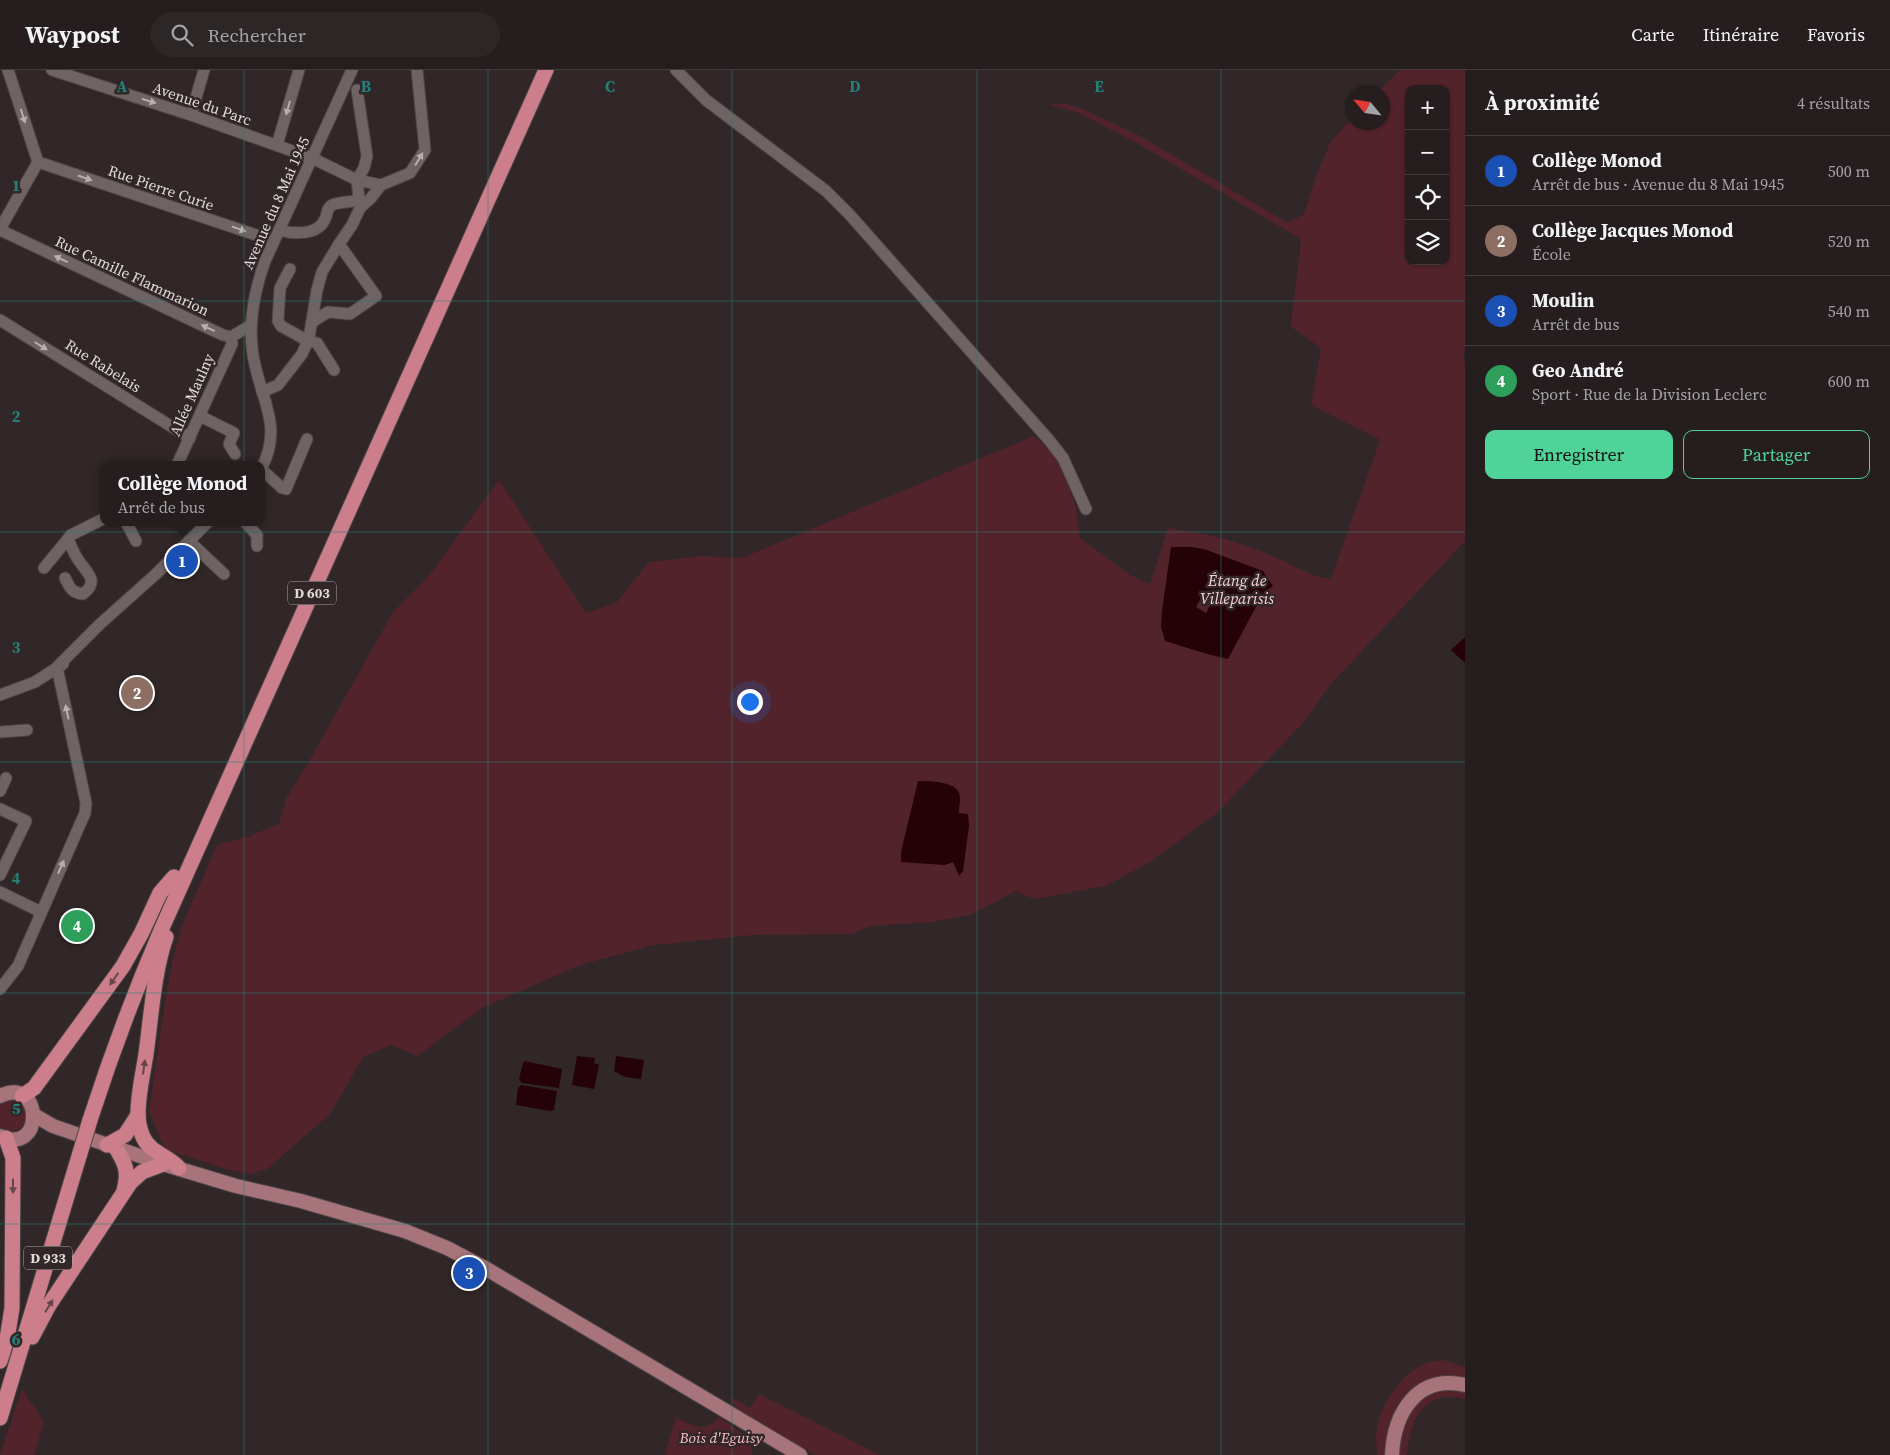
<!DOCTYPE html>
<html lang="fr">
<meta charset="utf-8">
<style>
:root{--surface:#251d1e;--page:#2d2627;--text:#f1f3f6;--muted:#a3a2a4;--line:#423b3c;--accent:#4fd399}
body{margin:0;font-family:"Source Serif 4",serif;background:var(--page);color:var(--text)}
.controls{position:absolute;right:15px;top:15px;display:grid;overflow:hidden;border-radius:10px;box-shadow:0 1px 4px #0004}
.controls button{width:45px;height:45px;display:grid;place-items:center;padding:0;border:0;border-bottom:1px solid var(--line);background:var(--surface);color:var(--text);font:25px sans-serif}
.compass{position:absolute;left:1345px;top:15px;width:45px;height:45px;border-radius:50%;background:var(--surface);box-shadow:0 1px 4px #0004;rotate:299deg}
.you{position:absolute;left:749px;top:631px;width:18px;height:18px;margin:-12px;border:4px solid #fff;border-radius:50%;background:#1a73e8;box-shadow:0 0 0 8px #1a73e833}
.badge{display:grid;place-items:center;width:32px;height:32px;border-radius:50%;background:var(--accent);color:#fff;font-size:16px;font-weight:700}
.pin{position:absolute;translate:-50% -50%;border:2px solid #fff;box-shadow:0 1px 5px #0006}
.popup{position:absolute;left:100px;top:391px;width:165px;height:65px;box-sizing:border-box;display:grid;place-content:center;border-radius:10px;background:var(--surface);filter:drop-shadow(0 1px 4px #0005);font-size:16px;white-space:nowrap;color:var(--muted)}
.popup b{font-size:19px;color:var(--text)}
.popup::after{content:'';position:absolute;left:50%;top:100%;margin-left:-10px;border:10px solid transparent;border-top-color:var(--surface)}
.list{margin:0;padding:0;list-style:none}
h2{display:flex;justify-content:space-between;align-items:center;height:65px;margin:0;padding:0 20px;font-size:21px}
h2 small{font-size:16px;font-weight:400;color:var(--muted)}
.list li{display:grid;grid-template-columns:32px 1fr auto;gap:15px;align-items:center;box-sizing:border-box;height:70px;padding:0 20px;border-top:1px solid var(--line)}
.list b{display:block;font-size:19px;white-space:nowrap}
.list p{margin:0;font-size:16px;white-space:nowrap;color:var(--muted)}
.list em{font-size:16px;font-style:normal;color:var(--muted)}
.actions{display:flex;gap:10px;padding:15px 20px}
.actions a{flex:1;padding:11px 0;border:1px solid var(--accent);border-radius:10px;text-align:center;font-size:18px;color:var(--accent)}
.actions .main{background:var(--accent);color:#111}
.icon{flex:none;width:28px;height:28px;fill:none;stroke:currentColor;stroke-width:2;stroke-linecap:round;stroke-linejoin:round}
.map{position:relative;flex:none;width:1465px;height:1385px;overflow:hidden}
header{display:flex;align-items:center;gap:30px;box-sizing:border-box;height:70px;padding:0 25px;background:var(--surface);border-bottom:1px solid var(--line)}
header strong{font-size:24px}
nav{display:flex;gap:28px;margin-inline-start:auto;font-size:18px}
.search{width:350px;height:45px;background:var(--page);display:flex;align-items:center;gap:12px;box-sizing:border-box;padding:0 18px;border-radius:28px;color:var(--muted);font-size:19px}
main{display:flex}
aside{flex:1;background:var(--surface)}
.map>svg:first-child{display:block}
.green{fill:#53232b;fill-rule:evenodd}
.water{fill:#250108;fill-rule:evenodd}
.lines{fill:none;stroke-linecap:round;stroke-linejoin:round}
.minor-casing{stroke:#4d4445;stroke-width:13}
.major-casing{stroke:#4d4445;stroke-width:16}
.highway-casing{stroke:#4d4445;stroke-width:17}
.minor{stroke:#6f6364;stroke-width:11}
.major{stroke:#a7747b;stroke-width:14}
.highway{stroke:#cc7f8a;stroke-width:15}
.highway-bridge-casing{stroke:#4d4445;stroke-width:17;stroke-linecap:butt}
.highway-bridge{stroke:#cc7f8a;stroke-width:15}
.oneway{fill:#b8b0b0}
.oneway2{fill:#67464a}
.grid{fill:none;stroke:#248079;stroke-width:1;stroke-opacity:0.55}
.labels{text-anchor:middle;stroke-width:5;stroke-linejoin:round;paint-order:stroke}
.shield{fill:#312728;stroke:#aca4a4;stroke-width:1}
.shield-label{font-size:14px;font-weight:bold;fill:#e0d9d9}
.street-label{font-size:15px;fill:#e0d9d9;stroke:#312728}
.park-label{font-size:15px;font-style:italic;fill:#f7bdc4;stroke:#312728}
.water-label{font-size:16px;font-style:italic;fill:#f8d0d4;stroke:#312728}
.grid-label{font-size:16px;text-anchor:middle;font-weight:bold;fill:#248079;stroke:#312728;stroke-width:5;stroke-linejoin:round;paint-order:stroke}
</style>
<header>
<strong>Waypost</strong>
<div class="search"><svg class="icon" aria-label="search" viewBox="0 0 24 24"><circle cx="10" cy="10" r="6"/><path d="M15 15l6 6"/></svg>Rechercher</div>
<nav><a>Carte</a><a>Itinéraire</a><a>Favoris</a></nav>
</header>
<main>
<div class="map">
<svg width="1465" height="1385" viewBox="0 0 1465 1385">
<rect width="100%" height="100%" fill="#312728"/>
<g class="green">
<path d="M1400,0h65v278l-2,3 2,13v177l-135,144 -26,37 -87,91 -64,47 -47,26 -72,13 -18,-8 -46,24 -39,7 -61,4 -18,8 -99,1 -99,10 -74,20 -96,42 -67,49 -26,-11 -28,12 -33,57 -63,55 -16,5 -23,-4 -63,-21 -16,-38 14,-96 9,-53 10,-36 35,-81 33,-9 29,-12 7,-25 21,-34 86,-153 35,-35 71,-97 87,133 30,-10 33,-41 52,-6 41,2 292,-122 19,18 14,27 9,26 4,31 50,37 20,9 18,-56c37,5 71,13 105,28 21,9 35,20 58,23l49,-139 -69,-35 10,-57 -30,-21 10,-88 -161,-94 -61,-32 -31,-9h17l16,4 59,28 148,87 16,-9 12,-37 14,-34 22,-25v4h30v-30h-5zM1409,19h37v172h-37z"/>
<path d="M9,1030c10,1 15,5 18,15 -2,14 -15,21 -27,12v-22z"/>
<path d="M1443,1290l22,7v13l-61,19c-13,18 -16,34 -17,56h-10c0,-9 -2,-19 0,-27 4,-25 26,-58 51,-65 5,-2 10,-2 15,-3z"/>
<path d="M22,1319l22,33 -10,33h-34z"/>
<path d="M1447,1319l18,1v9c-41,-11 -55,22 -58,56h-10l9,-41 21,-20z"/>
<path d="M759,1324l121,61h-65l-79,-47 -4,-6 -1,-5 19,11z"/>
<path d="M676,1347c18,10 28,16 44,0l33,25 -1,13h-87z"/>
</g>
<g class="water">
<path d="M1171,477h21l12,2 59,22 10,15 -9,6 -36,67 -21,-5 -42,-13 -4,-14 1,-16zM1204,523l10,5 -8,15 -10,-6z"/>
<path d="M1465,567v26l-14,-13z"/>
<path d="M918,711c10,0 37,0 41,12 2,5 0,14 0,20l9,1 1,12 -6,45 -4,5 -6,-14 -8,3 -44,-3v-10z"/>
<path d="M577,986l18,2 -1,5 5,2 -5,24 -22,-4z"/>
<path d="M616,986l28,4 -3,19 -16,-2 -11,-6z"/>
<path d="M525,991l37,8 -3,19 -37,-5 -3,-4 4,-16z"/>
<path d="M521,1015l36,6 -3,19 -4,1 -34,-6 2,-17z"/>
</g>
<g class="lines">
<defs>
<g id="minor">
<path d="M52,0l139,45 121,43 45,22 24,5 29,-12 15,-23 -8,-80"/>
<path d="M676,0l30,30 120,91 24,24 199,225 14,18 23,51"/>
<path d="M357,20l10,66 -3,12 -7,12 3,28"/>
<path d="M191,45l13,-45"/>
<path d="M277,75l22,-75"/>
<path d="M38,92l236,79"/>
<path d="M0,159l38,-67 -30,-92"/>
<path d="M0,160l223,105 8,2 20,-12"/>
<path d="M279,160c14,4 39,6 46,-11 3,-5 1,-11 7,-14 7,-3 19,-3 27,-5"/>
<path d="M290,199l-10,19 -2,33 3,5 27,15 9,2 17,27"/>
<path d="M0,250l190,118"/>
<path d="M312,252l16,-10 22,2 26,-18 -37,-52"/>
<path d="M262,322l16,-7 24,-31 7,-16 8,-48 5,-18 17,-28 13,-19 8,-17 11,-10 10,-13"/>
<path d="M200,346l34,17 -5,11 6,10"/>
<path d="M177,395l55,-121 -1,-7"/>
<path d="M261,399c25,-46 -5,-75 -9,-122 -3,-30 3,-58 13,-86l87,-191"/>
<path d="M261,399l21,19 4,1 21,-50"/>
<path d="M126,452l10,19"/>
<path d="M245,452l12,13v11"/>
<path d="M189,471l35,33"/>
<path d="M44,498l27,-33 32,-16"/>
<path d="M65,508c5,10 7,15 18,16 17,-13 4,-21 -4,-33 -5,-7 -8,-15 -11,-22"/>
<path d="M57,597l43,-43 56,-50 52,-52"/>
<path d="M0,625l35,-13 28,-18"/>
<path d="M0,662l27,-2"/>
<path d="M0,721l6,-13"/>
<path d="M0,739l26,12 -26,54"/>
<path d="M0,822l41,20"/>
<path d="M0,919l18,-23 67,-153 1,-10 -29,-136"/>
</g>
<g id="major">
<path d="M0,1026c43,-21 45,61 0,40"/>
<path d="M34,1045l19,11 110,38 73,22 65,15 104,30 42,17 38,20 315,187"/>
<path d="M1392,1385c2,-42 25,-81 73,-70"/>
</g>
<g id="highway">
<path d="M166,867c-12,33 -15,81 -20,117 -3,20 -8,40 -8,60 0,7 2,16 5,23 7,16 26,19 36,31"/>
<path d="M22,1026l12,-8 89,-122 18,-32 19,-41 14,-16"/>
<path d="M90,1050c21,-65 45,-129 72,-192l384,-858"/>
<path d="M107,1075l18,-10 13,-20"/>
<path d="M116,1078c10,17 13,23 8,43"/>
<path d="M32,1267l17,-32 81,-122 12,-11 21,-8"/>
<path d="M0,1291l7,-22 5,-31 1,-150 -7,-20"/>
<path d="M0,1348l80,-265"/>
</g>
</defs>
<use href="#minor" class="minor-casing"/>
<use href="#major" class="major-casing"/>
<use href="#highway" class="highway-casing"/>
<use href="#minor" class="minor"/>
<use href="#major" class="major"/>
<use href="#highway" class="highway"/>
<defs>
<path id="highway-bridge" d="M80,1083l10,-33"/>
</defs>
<use href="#highway-bridge" class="highway-bridge-casing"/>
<use href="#highway-bridge" class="highway-bridge"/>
</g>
<defs><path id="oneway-solid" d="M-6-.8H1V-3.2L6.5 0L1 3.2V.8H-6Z" transform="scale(1.25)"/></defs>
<g class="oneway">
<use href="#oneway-solid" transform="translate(149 31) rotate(18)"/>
<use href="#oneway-solid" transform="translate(288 38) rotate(106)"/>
<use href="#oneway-solid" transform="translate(23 46) rotate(72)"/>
<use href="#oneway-solid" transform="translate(419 89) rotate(-59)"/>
<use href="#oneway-solid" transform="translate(85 108) rotate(19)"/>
<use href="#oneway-solid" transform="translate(239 159) rotate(19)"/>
<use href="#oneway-solid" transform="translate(61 189) rotate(-155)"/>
<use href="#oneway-solid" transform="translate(208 258) rotate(-155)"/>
<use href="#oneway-solid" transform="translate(41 276) rotate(32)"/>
<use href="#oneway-solid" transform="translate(67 642) rotate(-102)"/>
<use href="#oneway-solid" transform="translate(61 797) rotate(-66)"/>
</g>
<g class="oneway2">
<use href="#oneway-solid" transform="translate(114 909) rotate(125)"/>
<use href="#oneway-solid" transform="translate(144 997) rotate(-82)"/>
<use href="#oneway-solid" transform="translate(13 1116) rotate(90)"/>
<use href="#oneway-solid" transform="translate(49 1236) rotate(-58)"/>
</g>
<path class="grid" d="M244,0v1385M488,0v1385M732,0v1385M977,0v1385M1221,0v1385M0,231h1465M0,462h1465M0,692h1465M0,923h1465M0,1154h1465"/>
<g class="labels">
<g class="shield">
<rect x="288" y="511.5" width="48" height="23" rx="4"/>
<rect x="24" y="1176.5" width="48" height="23" rx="4"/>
</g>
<g class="shield-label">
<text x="312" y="528">D 603</text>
<text x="48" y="1193">D 933</text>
</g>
<g class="street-label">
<text transform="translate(202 34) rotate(19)" y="5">Avenue du Parc</text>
<text transform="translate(161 118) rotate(19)" y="5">Rue Pierre Curie</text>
<text transform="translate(276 133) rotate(-66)" y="5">Avenue du 8 Mai 1945</text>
<text transform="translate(132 206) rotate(25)" y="5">Rue Camille Flammarion</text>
<text transform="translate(103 296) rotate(32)" y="5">Rue Rabelais</text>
<text transform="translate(192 325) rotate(-66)" y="5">Allée Maulny</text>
</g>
<g class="park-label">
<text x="721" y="1373">Bois d'Eguisy</text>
</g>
<g class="water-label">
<text x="1237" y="516">Étang de<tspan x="1237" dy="18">Villeparisis</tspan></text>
</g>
</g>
<g class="grid-label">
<text x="122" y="22">A</text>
<text x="366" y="22">B</text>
<text x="610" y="22">C</text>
<text x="855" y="22">D</text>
<text x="1099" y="22">E</text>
<text x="16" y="121">1</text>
<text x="16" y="352">2</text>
<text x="16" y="583">3</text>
<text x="16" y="814">4</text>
<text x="16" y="1044">5</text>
<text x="16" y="1275">6</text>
</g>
</svg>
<div class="controls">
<button>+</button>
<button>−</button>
<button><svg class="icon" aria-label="locate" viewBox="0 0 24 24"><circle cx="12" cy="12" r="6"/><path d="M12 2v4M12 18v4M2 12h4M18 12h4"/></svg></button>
<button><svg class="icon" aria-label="layers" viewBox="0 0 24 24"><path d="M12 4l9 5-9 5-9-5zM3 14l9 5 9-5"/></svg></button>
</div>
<svg class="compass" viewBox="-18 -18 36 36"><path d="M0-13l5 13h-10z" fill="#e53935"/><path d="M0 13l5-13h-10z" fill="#a3a2a4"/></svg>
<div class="you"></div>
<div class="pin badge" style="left:182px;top:491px;background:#1a4fb4">1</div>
<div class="popup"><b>Collège Monod</b>Arrêt de bus</div>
<div class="pin badge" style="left:137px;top:623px;background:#8d6e63">2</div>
<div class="pin badge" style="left:469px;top:1203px;background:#1a4fb4">3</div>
<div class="pin badge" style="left:77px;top:856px;background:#2e9e5b">4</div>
</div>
<aside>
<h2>À proximité<small>4 résultats</small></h2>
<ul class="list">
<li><span class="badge" style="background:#1a4fb4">1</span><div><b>Collège Monod</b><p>Arrêt de bus · Avenue du 8 Mai 1945</p></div><em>500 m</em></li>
<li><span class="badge" style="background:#8d6e63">2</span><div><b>Collège Jacques Monod</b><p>École</p></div><em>520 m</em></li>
<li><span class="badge" style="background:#1a4fb4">3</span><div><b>Moulin</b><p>Arrêt de bus</p></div><em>540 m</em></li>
<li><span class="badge" style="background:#2e9e5b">4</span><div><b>Geo André</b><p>Sport · Rue de la Division Leclerc</p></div><em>600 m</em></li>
</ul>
<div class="actions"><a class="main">Enregistrer</a><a>Partager</a></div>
</aside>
</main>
